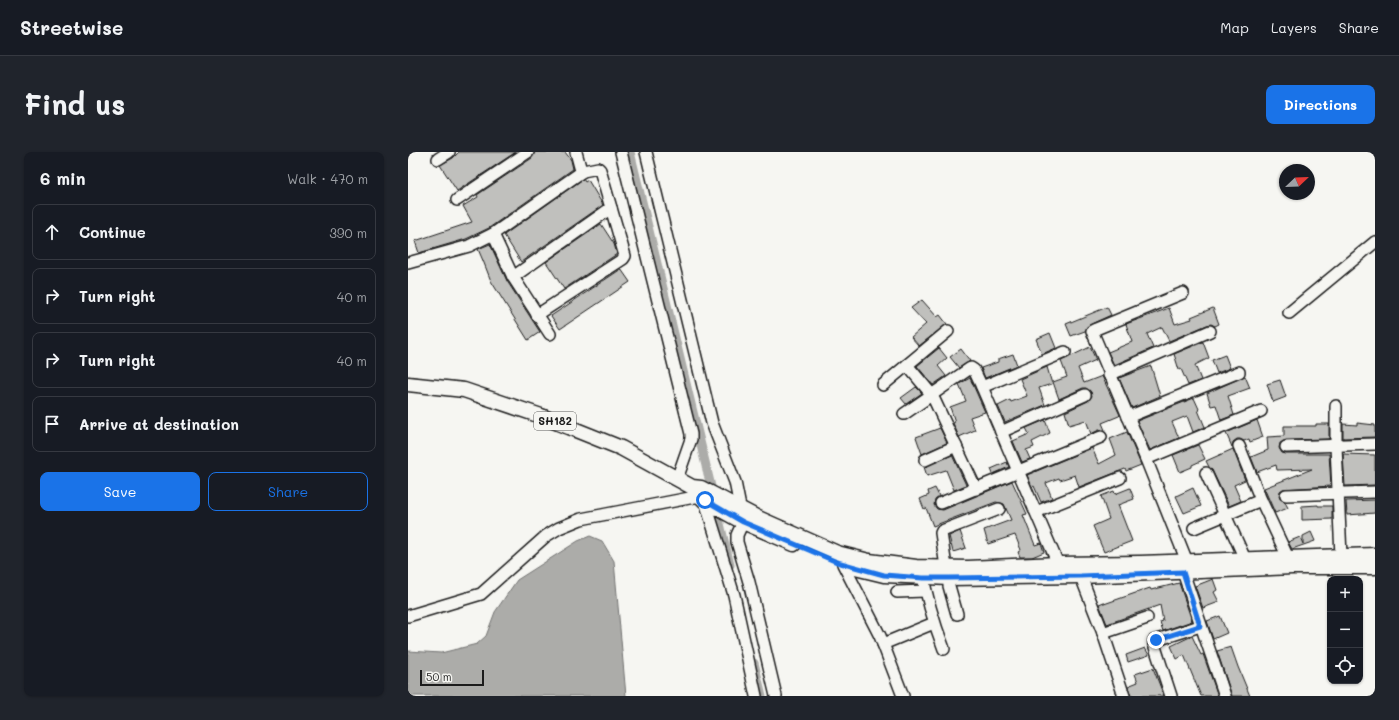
<!DOCTYPE html>
<meta charset="utf-8">
<style>
:root{--surface:#171b24;--page:#20242c;--text:#f1f3f6;--muted:#9ea1a6;--line:#363941;--accent:#1a73e8}
body{margin:0;font-family:Mali,sans-serif;background:var(--page);color:var(--text)}
.controls{position:absolute;right:12px;bottom:12px;display:grid;overflow:hidden;border-radius:8px;box-shadow:0 1px 3px #0004}
.controls button{width:36px;height:36px;display:grid;place-items:center;padding:0;border:0;border-bottom:1px solid var(--line);background:var(--surface);color:var(--text);font:20px sans-serif}
.compass{position:absolute;left:871px;top:12px;width:36px;height:36px;border-radius:50%;background:var(--surface);box-shadow:0 1px 3px #0004;rotate:67deg}
.scale{position:absolute;left:12px;bottom:10px;width:64px;box-sizing:border-box;padding-left:4px;border:2px solid #1c1c1c;border-top:0;font-size:11px;line-height:14px;white-space:nowrap;color:#1c1c1c;-webkit-text-stroke:3px #f6f6f2;paint-order:stroke}
.stop{position:absolute;width:12px;height:12px;margin:-9px;border:3px solid #1a73e8;border-radius:50%;background:#fff}
.stop.end{background:#1a73e8;border-color:#fff;box-shadow:0 1px 4px #0008}
.list{margin:0;padding:0;list-style:none}
h2{display:flex;justify-content:space-between;align-items:center;height:52px;margin:0;padding:0 16px;font-size:17px}
h2 small{font-size:13px;font-weight:400;color:var(--muted)}
.list li{display:grid;grid-template-columns:26px 1fr auto;gap:12px;align-items:center;box-sizing:border-box;height:56px;margin:0 8px 8px;padding:0 8px;border:1px solid var(--line);border-radius:8px}
.list b{display:block;font-size:15px;white-space:nowrap}
.list em{font-size:13px;font-style:normal;color:var(--muted)}
.actions{display:flex;gap:8px;padding:12px 16px}
.actions a{flex:1;padding:9px 0;border:1px solid var(--accent);border-radius:8px;text-align:center;font-size:14px;color:var(--accent)}
.actions .main{background:var(--accent);color:#fff}
.icon{flex:none;width:22px;height:22px;fill:none;stroke:currentColor;stroke-width:2;stroke-linecap:round;stroke-linejoin:round}
.map{position:relative;flex:none;width:967px;height:544px;overflow:hidden;border-radius:8px}
header{display:flex;align-items:center;gap:24px;box-sizing:border-box;height:56px;padding:0 20px;background:var(--surface);border-bottom:1px solid var(--line)}
header strong{font-size:19px}
nav{display:flex;gap:22px;margin-inline-start:auto;font-size:14px}
.intro{display:flex;align-items:center;justify-content:space-between;box-sizing:border-box;height:96px;padding:0 24px}
h1{margin:0;font-size:28px}
.button{padding:10px 18px;border-radius:8px;background:var(--accent);color:#fff;font-size:14px;font-weight:700}
main{display:flex;gap:24px;padding:0 24px}
aside{flex:1;background:var(--surface);border-radius:8px;box-shadow:0 1px 3px #0004}
.map>svg:first-child{display:block}
.water{fill:#acaca9;stroke:#727271}
.lines{fill:none;stroke-linecap:round;stroke-linejoin:round}
.canal{stroke:#acaca9;stroke-width:9}
.building{fill:#c0c0bd;stroke:#1c1c1c}
.minor-casing{stroke:#1c1c1c;stroke-width:14}
.major-casing{stroke:#1c1c1c;stroke-width:17}
.minor{stroke:#f6f6f2;stroke-width:11}
.major{stroke:#f6f6f2;stroke-width:14}
.route{stroke:#1a73e8;stroke-width:5}
.labels{text-anchor:middle;stroke-width:3;stroke-linejoin:round;paint-order:stroke}
.shield{fill:#f6f6f2;stroke:#5d5d5c;stroke-width:1}
.shield-label{font-size:11px;font-weight:bold;fill:#1c1c1c}
</style>
<header>
<strong>Streetwise</strong>
<nav><a>Map</a><a>Layers</a><a>Share</a></nav>
</header>
<div class="intro"><h1>Find us</h1><a class="button">Directions</a></div>
<main>
<aside>
<h2>6 min<small>Walk · 470 m</small></h2>
<ul class="list">
<li><svg class="icon" aria-label="ahead" viewBox="0 0 24 24"><path d="M12 20V5M6 11l6-6 6 6"/></svg><div><b>Continue</b></div><em>390 m</em></li>
<li><svg class="icon" aria-label="right" viewBox="0 0 24 24"><path d="M7 20v-9h11M14 6l5 5-5 5"/></svg><div><b>Turn right</b></div><em>40 m</em></li>
<li><svg class="icon" aria-label="right" viewBox="0 0 24 24"><path d="M7 20v-9h11M14 6l5 5-5 5"/></svg><div><b>Turn right</b></div><em>40 m</em></li>
<li><svg class="icon" aria-label="arrive" viewBox="0 0 24 24"><path d="M6 21V4h12l-3 4 3 4H6"/></svg><div><b>Arrive at destination</b></div></li>
</ul>
<div class="actions"><a class="main">Save</a><a>Share</a></div>
</aside>
<div class="map">
<svg width="967" height="544" viewBox="0 0 967 544">
<rect width="100%" height="100%" fill="#f6f6f2"/>
<filter id="ink" filterUnits="userSpaceOnUse"><feTurbulence type="fractalNoise" baseFrequency=".025" numOctaves="2"/><feDisplacementMap in="SourceGraphic" scale="8" xChannelSelector="R" yChannelSelector="G"/><feConvolveMatrix kernelMatrix="1 2 1 2 8 2 1 2 1" color-interpolation-filters="sRGB"/></filter>
<g filter="url(#ink)">
<path class="water" d="M182,384l12,5 12,20 12,135h-218v-45l33,2 36,-9 9,-8 9,-24 22,-32 61,-39z"/>
<g class="lines">
<g class="canal">
<path d="M222,0l100,413"/>
<path d="M346,511l8,33"/>
</g>
</g>
<g class="building">
<path d="M51,0h57l-59,39 -17,-26 13,-7z"/>
<path d="M127,0h30l6,8 2,9 -84,59 -23,11 -47,14 -4,-12 57,-19 -9,-16 15,-9 -1,-2 55,-37z"/>
<path d="M175,27l2,3 3,-2 15,25 -82,57 -17,-27z"/>
<path d="M193,72l13,20 3,10 -53,35 -18,-27z"/>
<path d="M82,92l17,37 33,51 -12,8 -37,-59 -7,-18 -6,-14z"/>
<path d="M213,117l9,13 -70,47 -9,-13z"/>
<path d="M514,148l15,17 3,-2 7,9 -28,22 -8,-9 15,-13 -15,-16z"/>
<path d="M699,155l4,8 -22,10 -4,6 -14,5 -5,-12z"/>
<path d="M761,156l6,16 17,-5 -1,-2 22,-9 6,16 -4,2 -4,-2 -4,1 -38,16 -7,-14 -15,7 6,14 -39,17 -6,-13 24,-10 -6,-18z"/>
<path d="M642,181l6,15 -14,6 -6,-15z"/>
<path d="M795,190l6,16 -14,7 6,15 -13,5 -7,-16 -2,1 -5,-16z"/>
<path d="M682,195l6,13 -18,8 6,15 18,-7 18,39 -1,1 -17,7 3,7h-6l-8,4 -5,-14 -17,5 -4,-13 23,-11 4,-5 -1,-4 -5,-4h-3l-24,11 -6,-17 14,-5 -6,-16z"/>
<path d="M531,196l8,10 -9,8 8,10 -13,9 -16,-19z"/>
<path d="M553,197l9,12 -11,7 -9,-11z"/>
<path d="M605,202l4,11 -32,13 -4,-10 17,-6v-3z"/>
<path d="M817,203l5,13 -13,5 -5,-13z"/>
<path d="M743,214l9,30 -28,12 -13,-30z"/>
<path d="M639,215l5,17 -13,4 6,17 -40,17 -7,-16 12,-6 1,2 16,-6 -7,-17z"/>
<path d="M837,224l5,12 -22,8 6,19 -13,5 -5,-15 -5,1 -4,-13z"/>
<path d="M562,226l15,34 -15,5 5,13 -16,7 -6,-14 2,-1 -5,-15 16,-6 -7,-17z"/>
<path d="M872,228l6,17 -13,5 -6,-18z"/>
<path d="M508,235l6,6 -16,11 -5,-6z"/>
<path d="M786,246l5,11 -1,1 7,17 -12,5 -6,-16 -15,6 7,16 -29,12 -13,-29z"/>
<path d="M637,268l5,13 -18,9 2,5 -8,3 4,9 -8,3 -9,-21 16,-7 -3,-6z"/>
<path d="M849,268l6,17 -13,5 -1,-3 -5,2 -4,-2h-3l-4,3 -1,5 -6,-14z"/>
<path d="M949,271l18,2v12l-32,1v-14l14,1z"/>
<path d="M908,272h13v15l-43,1 -6,3 -1,5 3,5 4,1h43l2,32 -48,3 -3,2 -1,5 1,3 5,3 3,6 -13,5 -11,-25 48,-19 -35,1 -1,-5 -19,7 -6,-15 17,-7 -1,-13 17,-1v-10h32z"/>
<path d="M532,276l7,15 -25,11 -6,-17z"/>
<path d="M719,280l14,33 -15,6 -1,-2 -46,18 -4,-12 -15,5 -1,-2 -13,5 6,15 -11,4 -7,-16 -2,1 -5,-12 65,-27 7,16 17,-9 -6,-16z"/>
<path d="M790,293l7,14 -13,6v2l-12,5 -7,-17z"/>
<path d="M825,297l12,31 -11,5 7,16 -12,5 -17,-36 -3,-3 -3,-6z"/>
<path d="M935,302l32,1v30l-30,1z"/>
<path d="M544,303l14,30 -12,5 -8,-20 -19,6 -3,-9z"/>
<path d="M599,310l2,5 -16,7 -2,-5z"/>
<path d="M604,329l15,33 -4,1 12,30 6,-2 3,9 -12,5h-12l-2,-5 3,-2 -6,-15 -27,9 -4,-14 27,-10 -7,-16 -8,-2 -63,24 -7,-18 -2,1 -4,-10 9,-4 -1,-4 7,-3 4,8 -4,3 -1,6 3,4 6,1z"/>
<path d="M722,336l4,11 -16,6 14,36 -28,11 -11,-26 16,-7 -8,-23 13,-5 1,3z"/>
<path d="M785,336l8,18 -17,7 -8,-17z"/>
<path d="M967,348v13l-28,2 -1,-14z"/>
<path d="M910,353v1h14v13l-30,1v-14z"/>
<path d="M552,379l6,17 -13,4 -4,-16z"/>
<path d="M903,380l4,9 -23,8 -4,-7 12,-5 3,7v-8z"/>
<path d="M805,427l4,11 -3,2 5,10 -16,6 -8,-22z"/>
<path d="M771,431l13,38 -29,10 -3,-9 3,-1 -3,-16 -53,19 -8,-20 5,-2v2l46,-16 1,2z"/>
<path d="M812,464l7,17 -14,6 -6,-18z"/>
<path d="M784,484l9,19 2,-1 15,42h-17l-17,-41 -7,4 -6,-13z"/>
<path d="M823,495l7,20 12,29h-18l-15,-45z"/>
<path d="M737,496l4,7 -21,7 -2,-7z"/>
<path d="M745,516l11,28h-33l-3,-10 10,-4 -3,-8z"/>
</g>
<g class="lines">
<defs>
<g id="minor">
<path d="M213,0l70,282v5l-14,40"/>
<path d="M238,0l66,271 23,59 8,40 -6,13v7l12,40 27,114"/>
<path d="M30,7l11,-7"/>
<path d="M49,48l71,-48"/>
<path d="M85,82l20,43 37,57"/>
<path d="M0,111l61,-17 24,-12 90,-63"/>
<path d="M105,125l98,-69"/>
<path d="M775,141l-87,36 -4,2 54,128 44,110"/>
<path d="M881,161l86,-71"/>
<path d="M129,163l86,-56 2,-3 -25,-86 -2,-2 -15,3 -3,-4 -4,-15"/>
<path d="M499,213l25,30 44,94"/>
<path d="M701,223l101,-44"/>
<path d="M475,233l65,-54"/>
<path d="M574,235l83,-35"/>
<path d="M928,254v40l5,110"/>
<path d="M496,262l65,-45 2,-1 3,2 8,17 76,177"/>
<path d="M720,265l111,-45"/>
<path d="M593,280l84,-37"/>
<path d="M831,294l22,54 30,64"/>
<path d="M878,295l89,-3"/>
<path d="M738,307l115,-48"/>
<path d="M517,308l31,-14"/>
<path d="M798,321l39,86"/>
<path d="M878,343l89,-3"/>
<path d="M297,349l29,94 22,101"/>
<path d="M533,351l160,-66"/>
<path d="M628,360l84,-34"/>
<path d="M786,376l67,-28"/>
<path d="M435,412l37,72 23,60"/>
<path d="M538,415l-5,-34 1,-2 57,-22"/>
<path d="M670,417l25,64 21,63"/>
<path d="M514,418c4,27 12,53 22,79"/>
<path d="M775,420l42,124"/>
<path d="M541,426v8l8,28"/>
<path d="M489,440l28,-1"/>
<path d="M0,464l73,-22 65,-58 13,-8 22,-9 119,-23"/>
<path d="M695,481l44,-15"/>
<path d="M475,492l51,-21"/>
<path d="M763,544l-17,-52v-3l46,-15"/>
</g>
<g id="major">
<path d="M0,232l56,6 77,26 80,32 71,39 9,1 57,30 79,35 32,8 47,6 52,1 90,-4 82,-1 235,-8"/>
<path d="M287,339l10,10 38,21 51,22"/>
<path d="M443,415l33,8 65,3 132,-2 211,-9h83"/>
</g>
</defs>
<use href="#minor" class="minor-casing"/>
<use href="#major" class="major-casing"/>
<use href="#minor" class="minor"/>
<use href="#major" class="major"/>
</g>
</g>
<g class="lines" filter="url(#ink)">
<path class="route" d="M297,348l38,22 94,40 47,13 39,3h26l132,-2 102,-4 17,54 -44,14"/>
</g>
<g class="labels">
<rect class="shield" x="126" y="260" width="42" height="18" rx="3"/>
<g class="shield-label">
<text x="147" y="273">SH182</text>
</g>
</g>
</svg>
<div class="controls">
<button>+</button>
<button>−</button>
<button><svg class="icon" aria-label="locate" viewBox="0 0 24 24"><circle cx="12" cy="12" r="6"/><path d="M12 2v4M12 18v4M2 12h4M18 12h4"/></svg></button>
</div>
<svg class="compass" viewBox="-18 -18 36 36"><path d="M0-13l5 13h-10z" fill="#e53935"/><path d="M0 13l5-13h-10z" fill="#9ea1a6"/></svg>
<div class="scale">50 m</div>
<div class="stop" style="left:297px;top:348px"></div>
<div class="stop end" style="left:748px;top:488px"></div>
</div>
</main>
